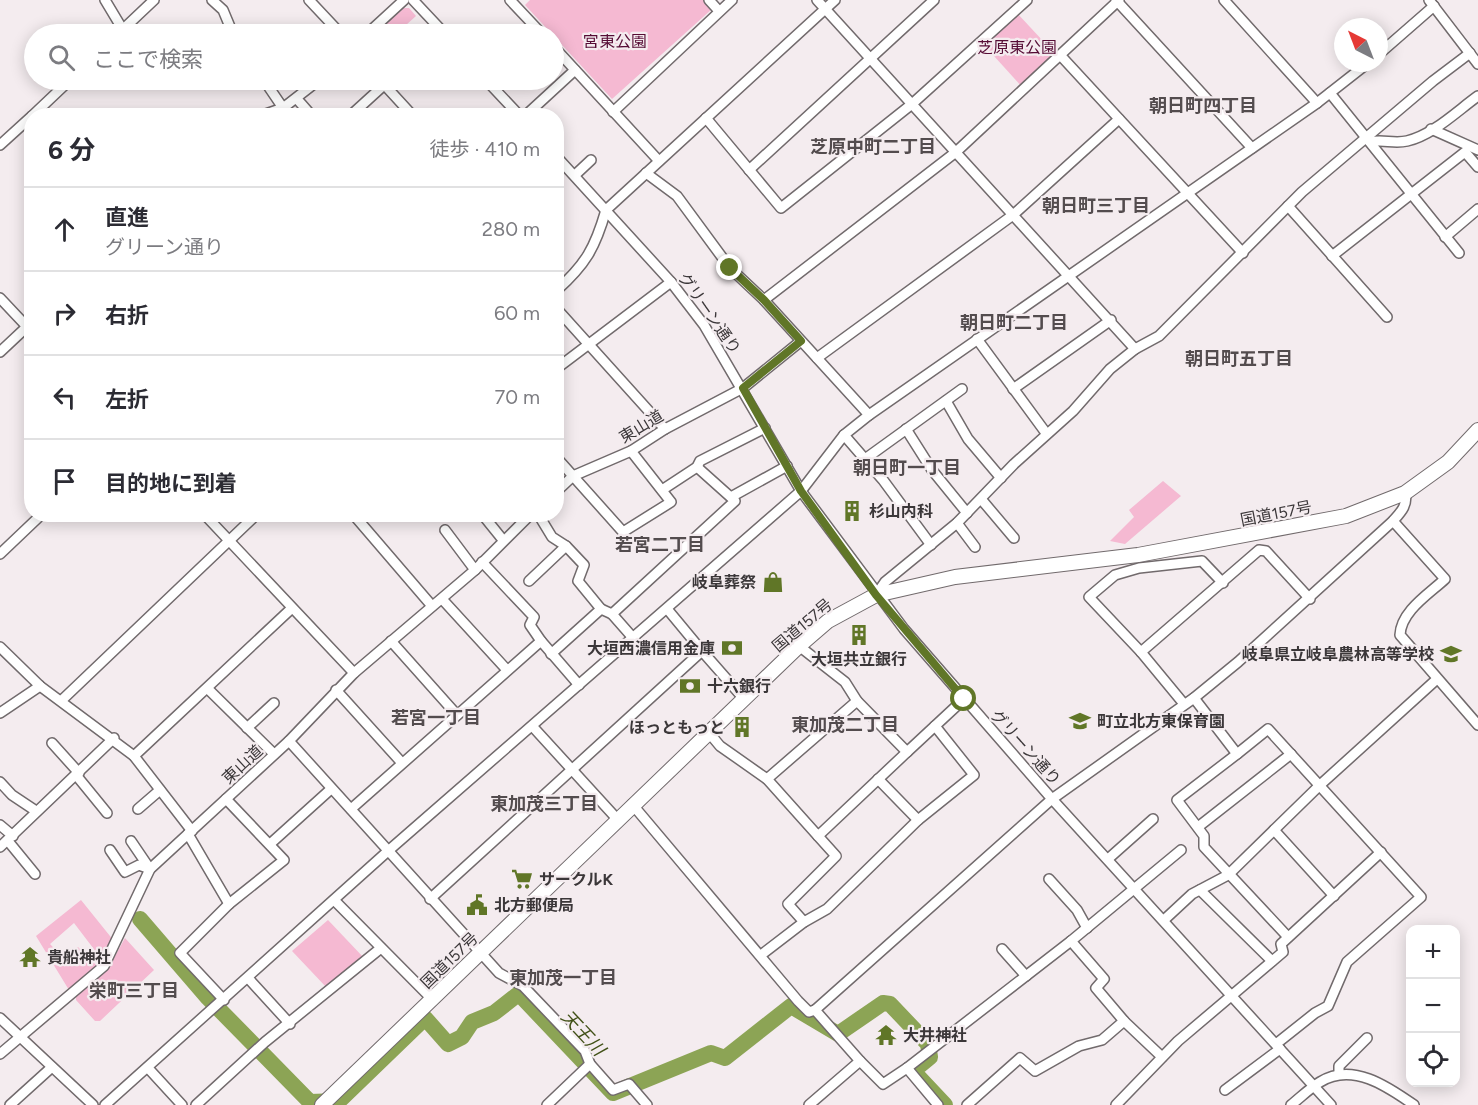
<!DOCTYPE html>
<html lang="ja">
<meta charset="utf-8">
<style>
:root{--surface:#fff;--page:#f7f7f7;--text:#2b2b33;--muted:#7c7c81;--line:#e1e1e2}
body{margin:0;font-family:Figtree,"Noto Sans JP",sans-serif;background:var(--page);color:var(--text)}
.controls{position:absolute;right:18px;bottom:18px;display:grid;overflow:hidden;border-radius:12px;box-shadow:0 3px 15px #0003}
.controls button{width:54px;height:54px;display:grid;place-items:center;padding:0;border:0;border-bottom:2px solid var(--line);background:var(--surface);color:var(--text);font:30px sans-serif}
.compass{position:absolute;left:1334px;top:18px;width:54px;height:54px;border-radius:50%;background:var(--surface);box-shadow:0 3px 15px #0003;rotate:318deg}
.stop{position:absolute;width:18px;height:18px;margin:-14px;border:4px solid #607627;border-radius:50%;background:#fff}
.stop.end{background:#607627;border-color:#fff;box-shadow:0 2px 6px #0008}
.list{margin:0;padding:0;list-style:none}
h2{display:flex;justify-content:space-between;align-items:center;height:78px;margin:0;padding:0 24px;font-size:26px}
h2 small{font-size:20px;font-weight:400;color:var(--muted)}
.list li{display:grid;grid-template-columns:39px 1fr auto;gap:18px;align-items:center;box-sizing:border-box;height:84px;padding:0 24px;border-top:2px solid var(--line)}
.list b{display:block;font-size:22px;white-space:nowrap}
.list p{margin:0;font-size:20px;white-space:nowrap;color:var(--muted)}
.list em{font-size:20px;font-style:normal;color:var(--muted)}
.icon{flex:none;width:33px;height:33px;fill:none;stroke:currentColor;stroke-width:2;stroke-linecap:round;stroke-linejoin:round}
.map{position:relative;flex:none;width:1478px;height:1105px;overflow:hidden}
.search{position:absolute;background:var(--surface);box-shadow:0 3px 15px #0003;left:24px;top:24px;width:540px;height:66px;display:flex;align-items:center;gap:15px;box-sizing:border-box;padding:0 21px;border-radius:33px;color:var(--muted);font-size:22px}
.panel{position:absolute;background:var(--surface);box-shadow:0 3px 15px #0003;left:24px;top:108px;width:540px;height:414px;border-radius:24px}
.map>svg:first-child{display:block}
.green{fill:#f5b9d2}
.lines{fill:none;stroke-linecap:round;stroke-linejoin:round}
.river{stroke:#8ca455;stroke-width:16}
.minor-casing{stroke:#716a6c;stroke-width:12}
.highway-casing{stroke:#716a6c;stroke-width:16}
.minor{stroke:#fff;stroke-width:9}
.highway{stroke:#fff;stroke-width:14}
.route{stroke:#607627;stroke-width:8}
.labels{text-anchor:middle;stroke-width:4.5;stroke-linejoin:round;paint-order:stroke}
.park-label{font-size:16px;fill:#560c35;stroke:#f4ecef}
.street-label{font-size:16px;fill:#3b3739;stroke:#f4ecef}
.poi-label{font-size:16px;font-weight:bold;fill:#3b3739;stroke:#f4ecef;text-anchor:start}
.neighbourhood-label{font-size:18px;font-weight:bold;fill:#534c4e;stroke:#f4ecef}
.water-label{font-size:18px;font-style:italic;fill:#415117;stroke:#f4ecef}
</style>
<div class="map">
<svg width="1478" height="1105" viewBox="0 0 1478 1105">
<rect width="100%" height="100%" fill="#f4ecef"/>
<g class="green">
<path d="M530,0h174l8,9 -100,90 -87,-94z"/>
<path d="M404,8h5l7,8 -20,18h-21z"/>
<path d="M1017,13l39,42 -34,32 -38,-42z"/>
<path d="M1163,481l18,15 -56,48 -15,-3 24,-24 -5,-7z"/>
<path d="M81,900l33,41 -11,20 -29,-38 -24,21 13,14 15,-11 20,20 -29,23 -33,-54z"/>
<path d="M328,920l36,38 -37,30 -35,-37z"/>
<path d="M125,938l29,32 -54,51h-5l-19,-21v-4l34,-31z"/>
</g>
<g class="lines">
<path class="river" d="M140,919l68,79 102,104 29,-1 86,-83 23,26 14,-7 10,-15 22,-9 23,-18 5,2 91,96 98,-40 14,5 66,-52 47,28 45,-31 7,1 38,40 2,13 -17,14 32,34"/>
<defs>
<g id="minor">
<path d="M105,0l18,30"/>
<path d="M212,0l11,10 10,24"/>
<path d="M309,0l32,34"/>
<path d="M413,0l32,34"/>
<path d="M510,0l32,34"/>
<path d="M709,0l10,11"/>
<path d="M817,0l318,349"/>
<path d="M1116,0l136,148"/>
<path d="M1224,0l93,103"/>
<path d="M1429,0l49,64"/>
<path d="M118,34l36,-34"/>
<path d="M367,34l37,-34"/>
<path d="M554,47l105,114"/>
<path d="M1379,54l55,-48"/>
<path d="M1061,56l182,197"/>
<path d="M264,80l19,28"/>
<path d="M380,80l33,36"/>
<path d="M486,80l34,36"/>
<path d="M1330,93l129,160"/>
<path d="M297,99l15,17"/>
<path d="M613,112l119,-112"/>
<path d="M32,116l38,-36"/>
<path d="M260,116l23,-8 36,-28"/>
<path d="M350,116l34,-31"/>
<path d="M525,116l50,-46"/>
<path d="M706,118l75,90 131,-104 115,-104"/>
<path d="M1431,129l47,21"/>
<path d="M1370,142c12,-3 24,2 37,-1 26,-6 50,-30 71,-45"/>
<path d="M0,145l32,-29"/>
<path d="M556,156l115,126 33,43 97,166 103,138 148,170 279,306"/>
<path d="M749,170l185,-170"/>
<path d="M646,173l31,23 53,72 34,32 105,115"/>
<path d="M575,175l16,-15"/>
<path d="M1288,206l99,111"/>
<path d="M1445,237l33,-28"/>
<path d="M1332,256l133,-104 13,15"/>
<path d="M556,291c30,-27 39,-43 50,-81l229,-210"/>
<path d="M0,298l32,34"/>
<path d="M764,300l192,-148 163,-152"/>
<path d="M556,308l109,121"/>
<path d="M977,339l69,94"/>
<path d="M0,352l32,-30"/>
<path d="M817,358l196,-143 106,-96"/>
<path d="M556,369l115,-87"/>
<path d="M1013,389l98,-69"/>
<path d="M946,401l22,38 33,39"/>
<path d="M906,429l26,41 35,43"/>
<path d="M844,435l39,45 48,65"/>
<path d="M556,457l67,75 48,-30 -40,-51"/>
<path d="M865,459l97,-70"/>
<path d="M662,490l35,-23 3,-6 65,-33"/>
<path d="M556,492l17,-16 58,-25 34,-22 78,-41 58,-47"/>
<path d="M731,497l56,-31"/>
<path d="M981,499l33,39"/>
<path d="M204,514l150,159"/>
<path d="M353,514l79,92"/>
<path d="M482,514l21,26"/>
<path d="M538,514l14,23 14,9 18,19 -6,16 23,28 -50,45"/>
<path d="M1393,521l52,58c-16,15 -44,32 -45,56l78,90"/>
<path d="M957,523l18,24"/>
<path d="M445,530l30,40"/>
<path d="M0,554l42,-40"/>
<path d="M482,562l52,55 -4,8 11,16"/>
<path d="M529,581l37,-35"/>
<path d="M876,595l9,-13 72,-59 57,-59 59,-53 37,-42 25,-20 24,-13 143,-144 131,-111 37,-28"/>
<path d="M442,599l65,71"/>
<path d="M601,609l11,5 123,-113 -38,-34"/>
<path d="M668,610l34,41"/>
<path d="M612,614l22,25"/>
<path d="M391,641l66,74"/>
<path d="M0,647l40,39 94,70 58,75"/>
<path d="M1141,652l118,-102 7,1 44,48"/>
<path d="M208,689l66,65"/>
<path d="M336,690l66,73"/>
<path d="M1194,698l43,56 31,-25 153,168 -74,65 -19,44 -13,7 -39,31"/>
<path d="M62,700l195,-186"/>
<path d="M1184,704l-43,-52 -52,-55 26,-22 24,-7 63,-7 21,22"/>
<path d="M0,713l40,-27"/>
<path d="M533,727l85,93"/>
<path d="M247,728l27,-25"/>
<path d="M710,734l10,12 47,33 51,57 89,-84 -50,-51 -12,-19 -46,-36"/>
<path d="M289,741l210,232 24,13 62,65 5,13 23,26 16,-6 18,21"/>
<path d="M52,743l27,30"/>
<path d="M907,752l57,-53"/>
<path d="M1237,754l-60,46 27,36v11l84,90"/>
<path d="M134,756l158,-148"/>
<path d="M76,775l31,38"/>
<path d="M767,779l90,-78"/>
<path d="M878,779l40,41"/>
<path d="M0,782l12,13 24,16"/>
<path d="M632,804l166,197 11,11 6,-2"/>
<path d="M138,809l22,-19"/>
<path d="M351,809l190,-168 38,44"/>
<path d="M0,825l13,11"/>
<path d="M1198,827l93,-73"/>
<path d="M1274,830l60,66"/>
<path d="M188,834l41,70"/>
<path d="M8,841l27,33"/>
<path d="M270,844l61,-55"/>
<path d="M0,847l114,-109"/>
<path d="M110,850l15,22 14,-7 11,4 -19,-28"/>
<path d="M1108,859l45,-40"/>
<path d="M1049,879l28,31 10,18"/>
<path d="M1200,890l72,71"/>
<path d="M430,899l272,-248 43,49"/>
<path d="M335,901l97,98"/>
<path d="M1164,920l28,-26 36,-19 92,-90 117,-106"/>
<path d="M804,922l-16,-18 48,-48 -18,-20"/>
<path d="M1071,941l33,38 -8,9 28,33 38,36"/>
<path d="M1002,949l24,27"/>
<path d="M761,955l43,-33 23,-13 91,-89 56,-45 -39,-49"/>
<path d="M248,978l42,46"/>
<path d="M224,1000l-44,-47 49,-49 55,-44 -58,-61"/>
<path d="M0,1018l93,87"/>
<path d="M0,1054l104,-88 46,-97 139,-128 65,-68 121,-103 56,-56"/>
<path d="M860,1061l-45,-51 237,-211 142,-101 44,-36 155,-141c8,-9 15,-16 12,-28"/>
<path d="M148,1068l34,37"/>
<path d="M907,1068l31,37"/>
<path d="M1339,1074v-8l28,-28"/>
<path d="M1225,1090l55,-41"/>
<path d="M10,1105l42,-38"/>
<path d="M105,1105l283,-254 413,-360 43,-56 25,-20 448,-312 51,-40"/>
<path d="M196,1105l69,-63 116,-94"/>
<path d="M547,1105l43,-41"/>
<path d="M809,1105l51,-44 23,23 24,-16 164,-127 110,-91"/>
<path d="M967,1105l53,-47 15,13 44,-25 23,-6 22,-19"/>
<path d="M1116,1105l62,-64 105,-89 -2,-8 100,-92"/>
<path d="M1291,1105c10,-8 19,-17 29,-23 32,-20 67,4 94,23"/>
</g>
<path id="highway" d="M322,1105l477,-459 29,-25 48,-26 79,-18 183,-22 208,-39 59,-23 43,-31 30,-32"/>
</defs>
<use href="#minor" class="minor-casing"/>
<use href="#highway" class="highway-casing"/>
<use href="#minor" class="minor"/>
<use href="#highway" class="highway"/>
</g>
<g class="lines">
<path class="route" d="M730,268l34,32 37,41 -58,47 58,103 75,104 88,104"/>
</g>
<defs>
<symbol id="building-bare" viewBox="-9 -9 18 18"><path d="M-4-6H4V6H1V3H-1V6H-4ZM-2.5-4.3h1.7v1.8h-1.7ZM.8-4.3h1.7v1.8H.8ZM-2.5-1h1.7V.8h-1.7ZM.8-1h1.7V.8H.8Z" fill="#607627" stroke="#f4ecef" stroke-width="2.5" paint-order="stroke"/></symbol>
<symbol id="shop-bare" viewBox="-9 -9 18 18"><path d="M-5-2.5h2.3a2.7 3.5 0 0 1 5.4 0H5L5.5 6h-11ZM-1.5-2.5h3a1.5 2.3 0 0 0-3 0Z" fill="#607627" stroke="#f4ecef" stroke-width="2.5" paint-order="stroke"/></symbol>
<symbol id="bank-bare" viewBox="-9 -9 18 18"><path d="M-6-4H6V4H-6ZM0-2.3a2.3 2.3 0 1 0 0 4.6a2.3 2.3 0 1 0 0-4.6Z" fill="#607627" stroke="#f4ecef" stroke-width="2.5" paint-order="stroke"/></symbol>
<symbol id="school-bare" viewBox="-9 -9 18 18"><path d="M0-5L7-2L0 1L-7-2ZM-4 1L0 2.5L4 1V4Q0 6-4 4Z" fill="#607627" stroke="#f4ecef" stroke-width="2.5" paint-order="stroke"/></symbol>
<symbol id="supermarket-bare" viewBox="-9 -9 18 18"><path d="M-6-5.5h2.5l.6 2H6L4.5 2H-2.5L-4.4-4H-6ZM-1.5 3.2a1.3 1.3 0 1 0 .1 0ZM3 3.2a1.3 1.3 0 1 0 .1 0Z" fill="#607627" stroke="#f4ecef" stroke-width="2.5" paint-order="stroke"/></symbol>
<symbol id="civic-bare" viewBox="-9 -9 18 18"><path d="M-.6-6.5H3V-4.5H.6V-3L4-1V1h2V6H-6V1h2V-1L-.6-3ZM-1.2 2.5V6h2.4V2.5Z" fill="#607627" stroke="#f4ecef" stroke-width="2.5" paint-order="stroke"/></symbol>
<symbol id="temple-bare" viewBox="-9 -9 18 18"><path d="M0-6L5-2H3V0L6.5 2.5H4V6H1.5V3h-3V6H-4V2.5H-6.5L-3 0V-2H-5Z" fill="#607627" stroke="#f4ecef" stroke-width="2.5" paint-order="stroke"/></symbol>
</defs>
<g fill-rule="evenodd">
<use href="#building-bare" x="837" y="496" width="30" height="30"/>
<use href="#shop-bare" x="758" y="567" width="30" height="30"/>
<use href="#building-bare" x="844" y="620" width="30" height="30"/>
<use href="#bank-bare" x="717" y="633" width="30" height="30"/>
<use href="#school-bare" x="1436" y="639" width="30" height="30"/>
<use href="#bank-bare" x="675" y="671" width="30" height="30"/>
<use href="#school-bare" x="1065" y="706" width="30" height="30"/>
<use href="#building-bare" x="727" y="712" width="30" height="30"/>
<use href="#supermarket-bare" x="507" y="864" width="30" height="30"/>
<use href="#civic-bare" x="462" y="890" width="30" height="30"/>
<use href="#temple-bare" x="15" y="942" width="30" height="30"/>
<use href="#temple-bare" x="871" y="1020" width="30" height="30"/>
</g>
<g class="labels">
<g class="park-label">
<text x="615" y="47">宮東公園</text>
<text x="1017" y="53">芝原東公園</text>
</g>
<g class="street-label">
<text transform="translate(710 313) rotate(55)" y="6">グリーン通り</text>
<text transform="translate(641 426) rotate(-31)" y="6">東山道</text>
<text transform="translate(1276 513) rotate(-11)" y="6">国道157号</text>
<text transform="translate(802 625) rotate(-40)" y="6">国道157号</text>
<text transform="translate(1026 747) rotate(48)" y="6">グリーン通り</text>
<text transform="translate(242 764) rotate(-43)" y="6">東山道</text>
<text transform="translate(449 960) rotate(-44)" y="6">国道157号</text>
</g>
<g class="poi-label">
<text x="869" y="517">杉山内科</text>
<text x="756" y="588" text-anchor="end">岐阜葬祭</text>
<text x="715" y="654" text-anchor="end">大垣西濃信用金庫</text>
<text x="1434" y="660" text-anchor="end">岐阜県立岐阜農林高等学校</text>
<text x="859" y="665" text-anchor="middle">大垣共立銀行</text>
<text x="707" y="692">十六銀行</text>
<text x="1097" y="727">町立北方東保育園</text>
<text x="725" y="733" text-anchor="end">ほっともっと</text>
<text x="539" y="885">サークルK</text>
<text x="494" y="911">北方郵便局</text>
<text x="47" y="963">貴船神社</text>
<text x="903" y="1041">大井神社</text>
</g>
<g class="neighbourhood-label">
<text x="1203" y="112">朝日町四丁目</text>
<text x="873" y="153">芝原中町二丁目</text>
<text x="1096" y="212">朝日町三丁目</text>
<text x="1014" y="329">朝日町二丁目</text>
<text x="1239" y="365">朝日町五丁目</text>
<text x="907" y="474">朝日町一丁目</text>
<text x="660" y="551">若宮二丁目</text>
<text x="436" y="724">若宮一丁目</text>
<text x="845" y="731">東加茂二丁目</text>
<text x="544" y="810">東加茂三丁目</text>
<text x="563" y="984">東加茂一丁目</text>
<text x="134" y="997">栄町三丁目</text>
</g>
<g class="water-label">
<text transform="translate(583 1033) rotate(47)" y="6">天王川</text>
</g>
</g>
</svg>
<div class="controls">
<button>+</button>
<button>−</button>
<button><svg class="icon" aria-label="locate" viewBox="0 0 24 24"><circle cx="12" cy="12" r="6"/><path d="M12 2v4M12 18v4M2 12h4M18 12h4"/></svg></button>
</div>
<svg class="compass" viewBox="-18 -18 36 36"><path d="M0-13l5 13h-10z" fill="#e53935"/><path d="M0 13l5-13h-10z" fill="#7c7c81"/></svg>
<div class="stop" style="left:964px;top:699px"></div>
<div class="stop end" style="left:730px;top:268px"></div>
<div class="search"><svg class="icon" aria-label="search" viewBox="0 0 24 24"><circle cx="10" cy="10" r="6"/><path d="M15 15l6 6"/></svg>ここで検索</div>
<section class="panel">
<h2>6 分<small>徒歩 · 410 m</small></h2>
<ul class="list">
<li><svg class="icon" aria-label="ahead" viewBox="0 0 24 24"><path d="M12 20V5M6 11l6-6 6 6"/></svg><div><b>直進</b><p>グリーン通り</p></div><em>280 m</em></li>
<li><svg class="icon" aria-label="right" viewBox="0 0 24 24"><path d="M7 20v-9h11M14 6l5 5-5 5"/></svg><div><b>右折</b></div><em>60 m</em></li>
<li><svg class="icon" aria-label="left" viewBox="0 0 24 24"><path d="M17 20v-9H6M10 6l-5 5 5 5"/></svg><div><b>左折</b></div><em>70 m</em></li>
<li><svg class="icon" aria-label="arrive" viewBox="0 0 24 24"><path d="M6 21V4h12l-3 4 3 4H6"/></svg><div><b>目的地に到着</b></div></li>
</ul>
</section>
</div>
